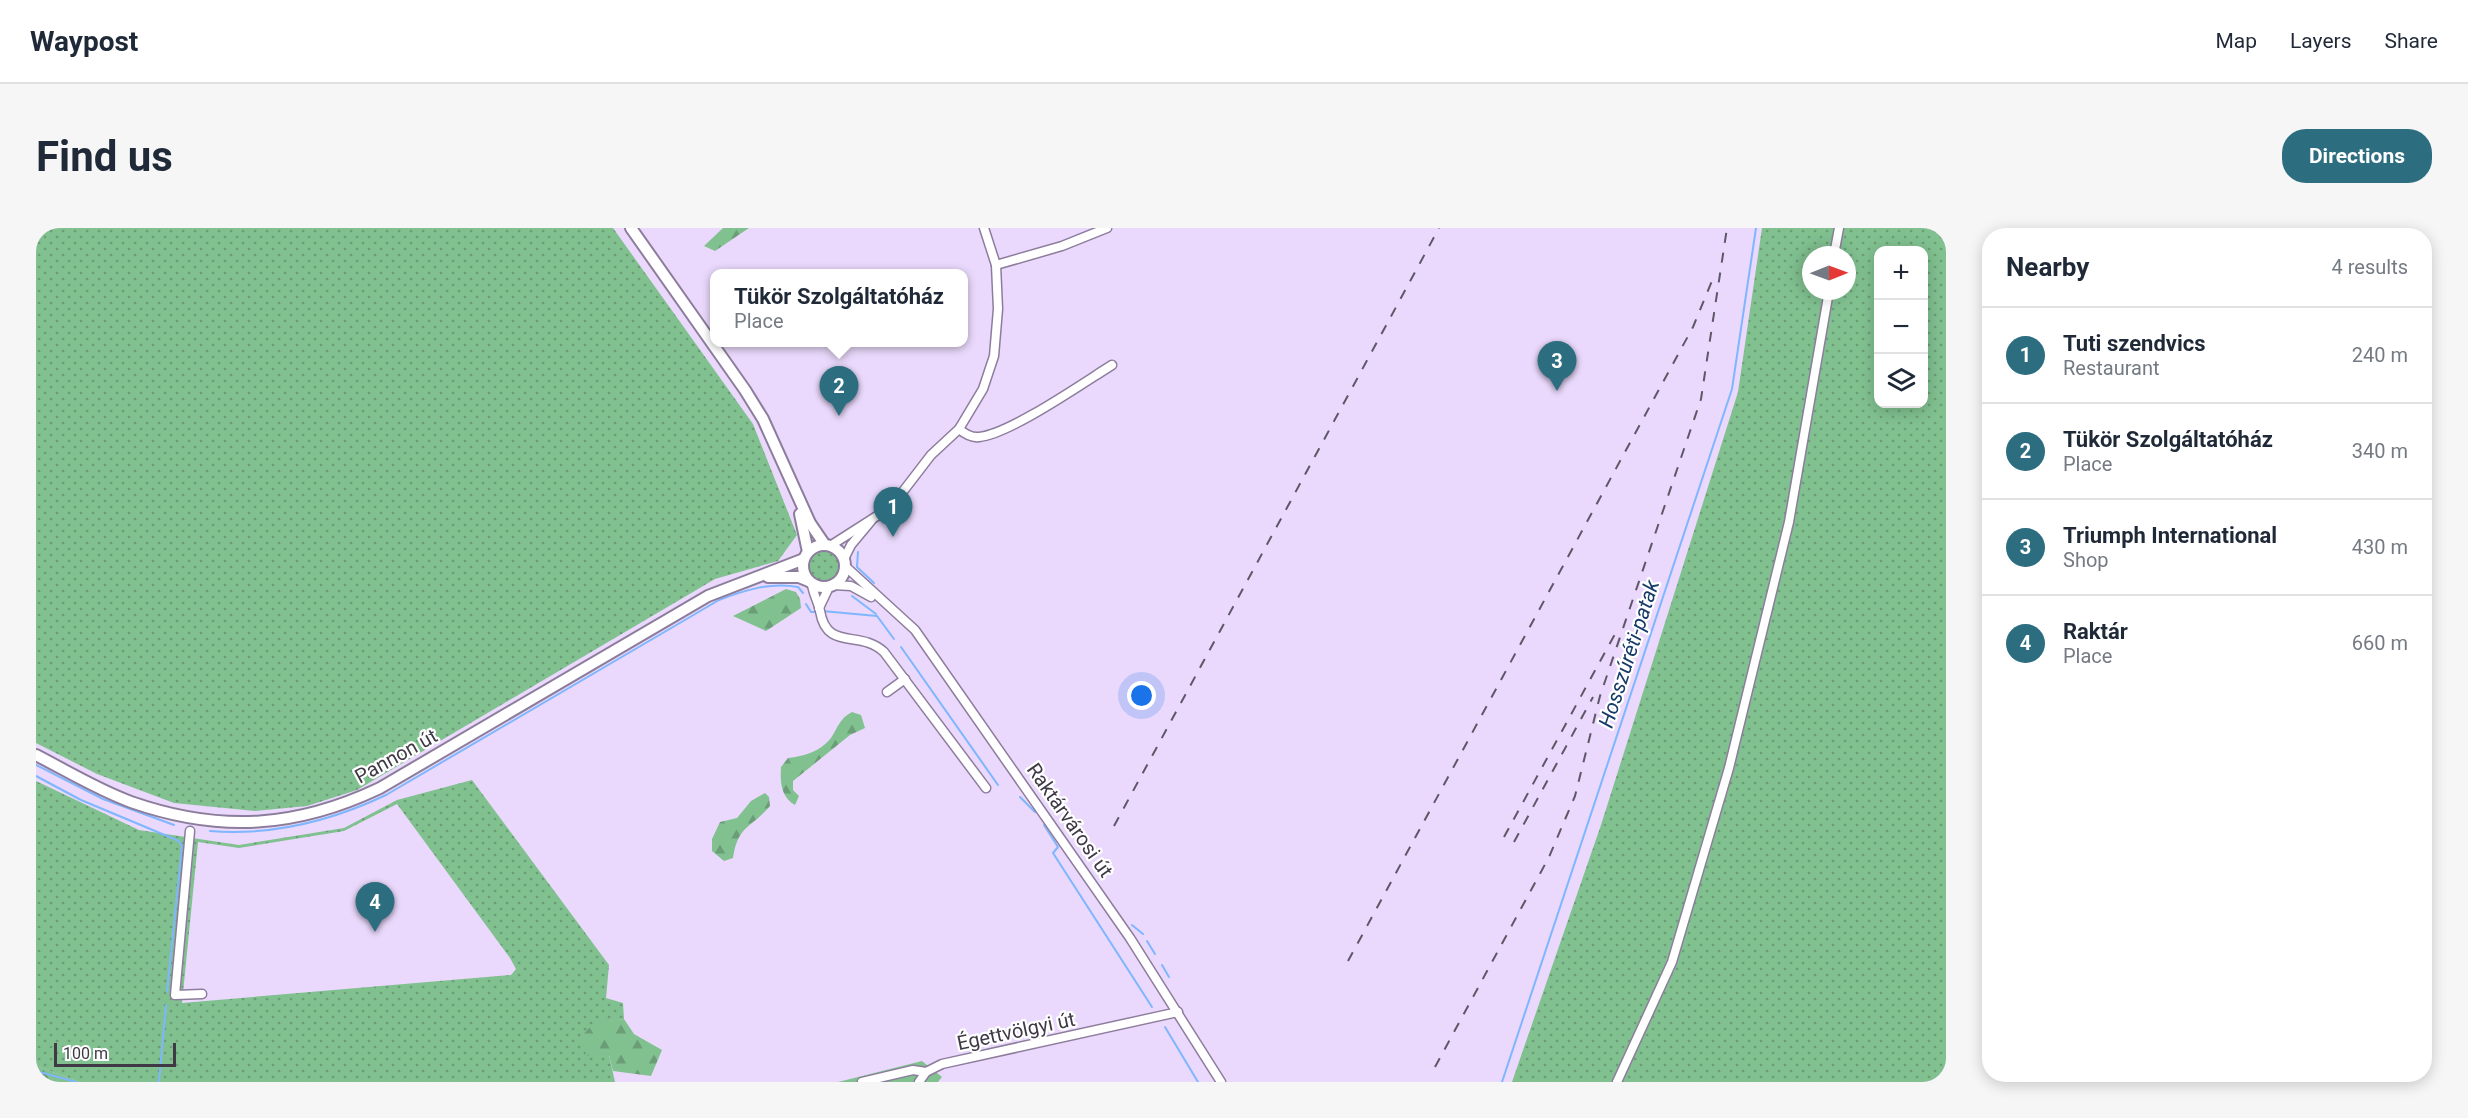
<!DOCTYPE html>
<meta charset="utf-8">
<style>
:root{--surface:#fff;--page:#f6f6f7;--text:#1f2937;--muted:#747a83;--line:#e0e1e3;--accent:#2c6d80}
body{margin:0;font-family:Roboto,sans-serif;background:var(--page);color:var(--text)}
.controls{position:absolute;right:18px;top:18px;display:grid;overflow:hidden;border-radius:12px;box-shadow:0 3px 15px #0003}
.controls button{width:54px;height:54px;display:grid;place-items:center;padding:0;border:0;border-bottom:2px solid var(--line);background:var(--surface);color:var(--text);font:30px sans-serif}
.compass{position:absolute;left:1766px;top:18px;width:54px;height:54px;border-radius:50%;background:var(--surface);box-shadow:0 3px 15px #0003;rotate:89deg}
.scale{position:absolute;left:18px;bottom:15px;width:122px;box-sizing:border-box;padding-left:6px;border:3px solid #3f3946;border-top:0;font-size:16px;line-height:21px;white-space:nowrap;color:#3f3946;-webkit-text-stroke:4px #fff;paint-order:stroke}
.you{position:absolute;left:1106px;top:468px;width:21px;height:21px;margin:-15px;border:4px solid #fff;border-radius:50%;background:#1a73e8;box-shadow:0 0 0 9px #1a73e833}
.badge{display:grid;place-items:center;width:39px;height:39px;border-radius:50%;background:var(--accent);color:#fff;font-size:20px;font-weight:700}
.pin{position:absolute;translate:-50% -50px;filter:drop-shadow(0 2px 3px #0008)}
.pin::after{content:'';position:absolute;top:32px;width:21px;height:18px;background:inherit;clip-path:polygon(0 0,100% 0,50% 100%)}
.popup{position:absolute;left:674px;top:41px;width:258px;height:78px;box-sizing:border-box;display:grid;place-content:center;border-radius:12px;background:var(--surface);filter:drop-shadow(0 2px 4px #0005);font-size:20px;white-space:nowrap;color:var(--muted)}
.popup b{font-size:22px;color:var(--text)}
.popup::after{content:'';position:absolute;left:50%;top:100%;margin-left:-12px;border:12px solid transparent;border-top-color:var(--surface)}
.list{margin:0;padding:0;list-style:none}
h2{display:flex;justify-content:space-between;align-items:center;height:78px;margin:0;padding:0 24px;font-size:26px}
h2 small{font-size:20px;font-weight:400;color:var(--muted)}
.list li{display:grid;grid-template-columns:39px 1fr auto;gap:18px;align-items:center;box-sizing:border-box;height:96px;padding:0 24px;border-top:2px solid var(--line)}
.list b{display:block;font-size:22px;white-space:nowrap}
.list p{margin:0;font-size:20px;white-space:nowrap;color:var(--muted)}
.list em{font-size:20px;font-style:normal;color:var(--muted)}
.icon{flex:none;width:33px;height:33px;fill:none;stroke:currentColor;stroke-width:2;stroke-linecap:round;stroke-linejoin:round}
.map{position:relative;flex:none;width:1910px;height:854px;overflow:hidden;border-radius:24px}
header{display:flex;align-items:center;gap:36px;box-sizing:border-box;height:84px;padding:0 30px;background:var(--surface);border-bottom:2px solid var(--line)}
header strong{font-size:28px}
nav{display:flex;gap:33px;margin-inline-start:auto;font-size:21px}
.intro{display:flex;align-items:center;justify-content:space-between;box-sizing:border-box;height:144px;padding:0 36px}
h1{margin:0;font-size:42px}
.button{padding:15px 27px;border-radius:24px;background:var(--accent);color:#fff;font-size:21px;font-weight:700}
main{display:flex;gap:36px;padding:0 36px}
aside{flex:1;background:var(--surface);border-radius:24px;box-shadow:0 3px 15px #0003}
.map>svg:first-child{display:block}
.grass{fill:url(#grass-dots);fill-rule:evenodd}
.forest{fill:url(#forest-firs)}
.garden{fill:#81c190}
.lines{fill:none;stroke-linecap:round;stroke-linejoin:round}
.stream{stroke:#7eb6ff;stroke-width:2}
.minor-casing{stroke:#8d7d9d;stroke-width:11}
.major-casing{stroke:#8d7d9d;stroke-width:14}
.minor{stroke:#fff;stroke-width:8}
.major{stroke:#fff;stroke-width:10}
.rail{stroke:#5f5768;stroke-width:2;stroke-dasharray:10 10;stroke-linecap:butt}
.labels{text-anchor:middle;stroke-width:4.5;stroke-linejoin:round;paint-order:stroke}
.street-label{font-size:20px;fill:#3f3946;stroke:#fff}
.water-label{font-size:21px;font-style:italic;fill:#153b68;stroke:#fff}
</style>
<header>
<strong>Waypost</strong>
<nav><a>Map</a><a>Layers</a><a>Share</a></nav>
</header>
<div class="intro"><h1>Find us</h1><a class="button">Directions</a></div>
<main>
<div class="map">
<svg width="1910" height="854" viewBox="0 0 1910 854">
<defs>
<pattern id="grass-dots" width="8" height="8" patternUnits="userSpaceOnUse" patternTransform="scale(1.5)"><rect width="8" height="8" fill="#81c190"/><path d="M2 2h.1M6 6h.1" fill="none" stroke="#6b9e77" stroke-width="1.8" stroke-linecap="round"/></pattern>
<pattern id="forest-firs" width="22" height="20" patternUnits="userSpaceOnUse" patternTransform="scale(1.5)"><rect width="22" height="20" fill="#81c190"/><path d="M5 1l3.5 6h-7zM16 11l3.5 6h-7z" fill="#6b9e77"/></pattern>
</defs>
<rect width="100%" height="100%" fill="#ead9fc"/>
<g class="grass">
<path d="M0,0h577l140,196 44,111 -19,26 -63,18 -358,211 -50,16 -52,5 -81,-8 -77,-29 -61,-31z"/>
<path d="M1726,0h184v854h-434l89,-257 137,-433zM1842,22h46v154h-46zM1775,27h36v36h-36z"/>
<circle cx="787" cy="338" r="16"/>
<path d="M436,552l137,185 -3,33 17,5 1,16 -29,4 14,32 6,27h-535l-44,-16v-285l103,49 100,15 105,-17 53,-28zM361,576l113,154 6,11 -5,6 -329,28 16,-161 41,6 105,-17z"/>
</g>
<g class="forest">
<path d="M687,0h26l-34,23 -11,-5z"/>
<path d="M750,361l10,3 4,7 1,9 -35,23 -33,-15z"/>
<path d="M816,484l9,3 4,13 -15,7 -57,46v9l6,6 -4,9c-14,-8 -15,-23 -14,-38l7,-9c16,-2 32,-6 43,-20 7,-11 9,-20 21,-26z"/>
<path d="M729,565l4,4 1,9c-20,23 -32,19 -37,52l-9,3 -12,-10v-12l8,-17 17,-4 14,-17z"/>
<path d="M588,791l10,15 28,16 -11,26 -38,-5 -4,-16 -21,1 -11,-15 18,-19z"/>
<path d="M0,838l44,16h-44z"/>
</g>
<path class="garden" d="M886,833l20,16 -4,5h-100z"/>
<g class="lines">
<g class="stream">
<path d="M822,324l-1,15 17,16"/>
<path d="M816,368l24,18"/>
<path d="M770,376l5,8h5"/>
<path d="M786,383l55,5 17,23"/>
<path d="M865,419l97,138"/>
<path d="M0,537l67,34 71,26"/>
<path d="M0,548l45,24 98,41 3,5 -15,146"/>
<path d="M984,569l15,15"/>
<path d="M1008,597l14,22 -5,6 99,154"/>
<path d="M174,603c62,5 119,-9 176,-36l333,-195c26,-10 51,-18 79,-13l5,6"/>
<path d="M1096,697l11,9"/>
<path d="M1111,713l8,13"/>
<path d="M1126,737l7,12"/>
<path d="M1129,799l33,55"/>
<path d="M0,843l40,11"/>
<path d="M123,854l7,-77"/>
<path d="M1466,854l230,-693 24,-161"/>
</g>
<defs>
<g id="minor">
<path d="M1798,27l5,-27"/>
<path d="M960,37l66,-19 45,-18"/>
<path d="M923,201c6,5 12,9 20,8 31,-3 104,-54 133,-72"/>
<path d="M794,318l61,-39 40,-52 28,-26 24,-40 11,-33 4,-47 -2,-44 -12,-37"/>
<path d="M808,331l7,-14 20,-24"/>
<path d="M809,338l70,64 215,308 91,144"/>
<path d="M776,356c1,10 6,17 8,27 7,41 40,18 64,41l102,136"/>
<path d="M797,357l18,1 20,11"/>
<path d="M783,380l10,-21"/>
<path d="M851,464l18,-13"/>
<path d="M154,603l-15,164 27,-1"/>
<path d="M826,854l51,-12 13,2"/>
<path d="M883,854l7,-10 16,-8 236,-52"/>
<path d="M1581,854l55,-120 57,-194 60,-246 40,-231"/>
</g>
<g id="major">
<path d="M595,0l114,162 18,29 47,104 15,22"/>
<path d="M764,286l8,38"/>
<circle cx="788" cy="338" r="21"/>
<path d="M732,349h31l10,4"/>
<path d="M0,527c31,16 62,35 95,47 89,31 165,26 249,-14l328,-192 96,-37"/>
</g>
</defs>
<use href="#minor" class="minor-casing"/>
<use href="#major" class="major-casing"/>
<use href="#minor" class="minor"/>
<use href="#major" class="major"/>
<g class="rail">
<path d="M1078,598l325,-598"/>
<path d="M1468,609l111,-203"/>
<path d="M1478,614l79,-145"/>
<path d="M1312,733l345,-634 21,-51"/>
<path d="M1399,839l114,-210 26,-61 25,-100 101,-297 26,-171"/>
</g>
</g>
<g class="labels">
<g class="street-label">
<text transform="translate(360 528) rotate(-29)" y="7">Pannon út</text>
<text transform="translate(1034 592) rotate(55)" y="7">Raktárvárosi út</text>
<text transform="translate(980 803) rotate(-12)" y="7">Égettvölgyi út</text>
</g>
<g class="water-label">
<text transform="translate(1593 426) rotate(-72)" y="7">Hosszúréti-patak</text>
</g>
</g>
</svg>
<div class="controls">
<button>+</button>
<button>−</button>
<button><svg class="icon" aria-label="layers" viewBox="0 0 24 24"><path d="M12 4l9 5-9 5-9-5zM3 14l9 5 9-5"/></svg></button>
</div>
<svg class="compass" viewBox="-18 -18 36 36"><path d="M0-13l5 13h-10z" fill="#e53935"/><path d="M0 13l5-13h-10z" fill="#747a83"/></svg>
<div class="scale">100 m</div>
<div class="you"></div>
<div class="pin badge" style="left:857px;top:309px">1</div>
<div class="pin badge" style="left:803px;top:188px">2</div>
<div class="popup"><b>Tükör Szolgáltatóház</b>Place</div>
<div class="pin badge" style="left:1521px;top:163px">3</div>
<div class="pin badge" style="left:339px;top:704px">4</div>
</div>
<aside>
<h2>Nearby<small>4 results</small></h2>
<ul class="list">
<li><span class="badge">1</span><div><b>Tuti szendvics</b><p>Restaurant</p></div><em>240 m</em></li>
<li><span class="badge">2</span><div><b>Tükör Szolgáltatóház</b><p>Place</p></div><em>340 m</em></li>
<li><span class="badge">3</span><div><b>Triumph International</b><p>Shop</p></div><em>430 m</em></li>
<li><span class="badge">4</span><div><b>Raktár</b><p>Place</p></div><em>660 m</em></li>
</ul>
</aside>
</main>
